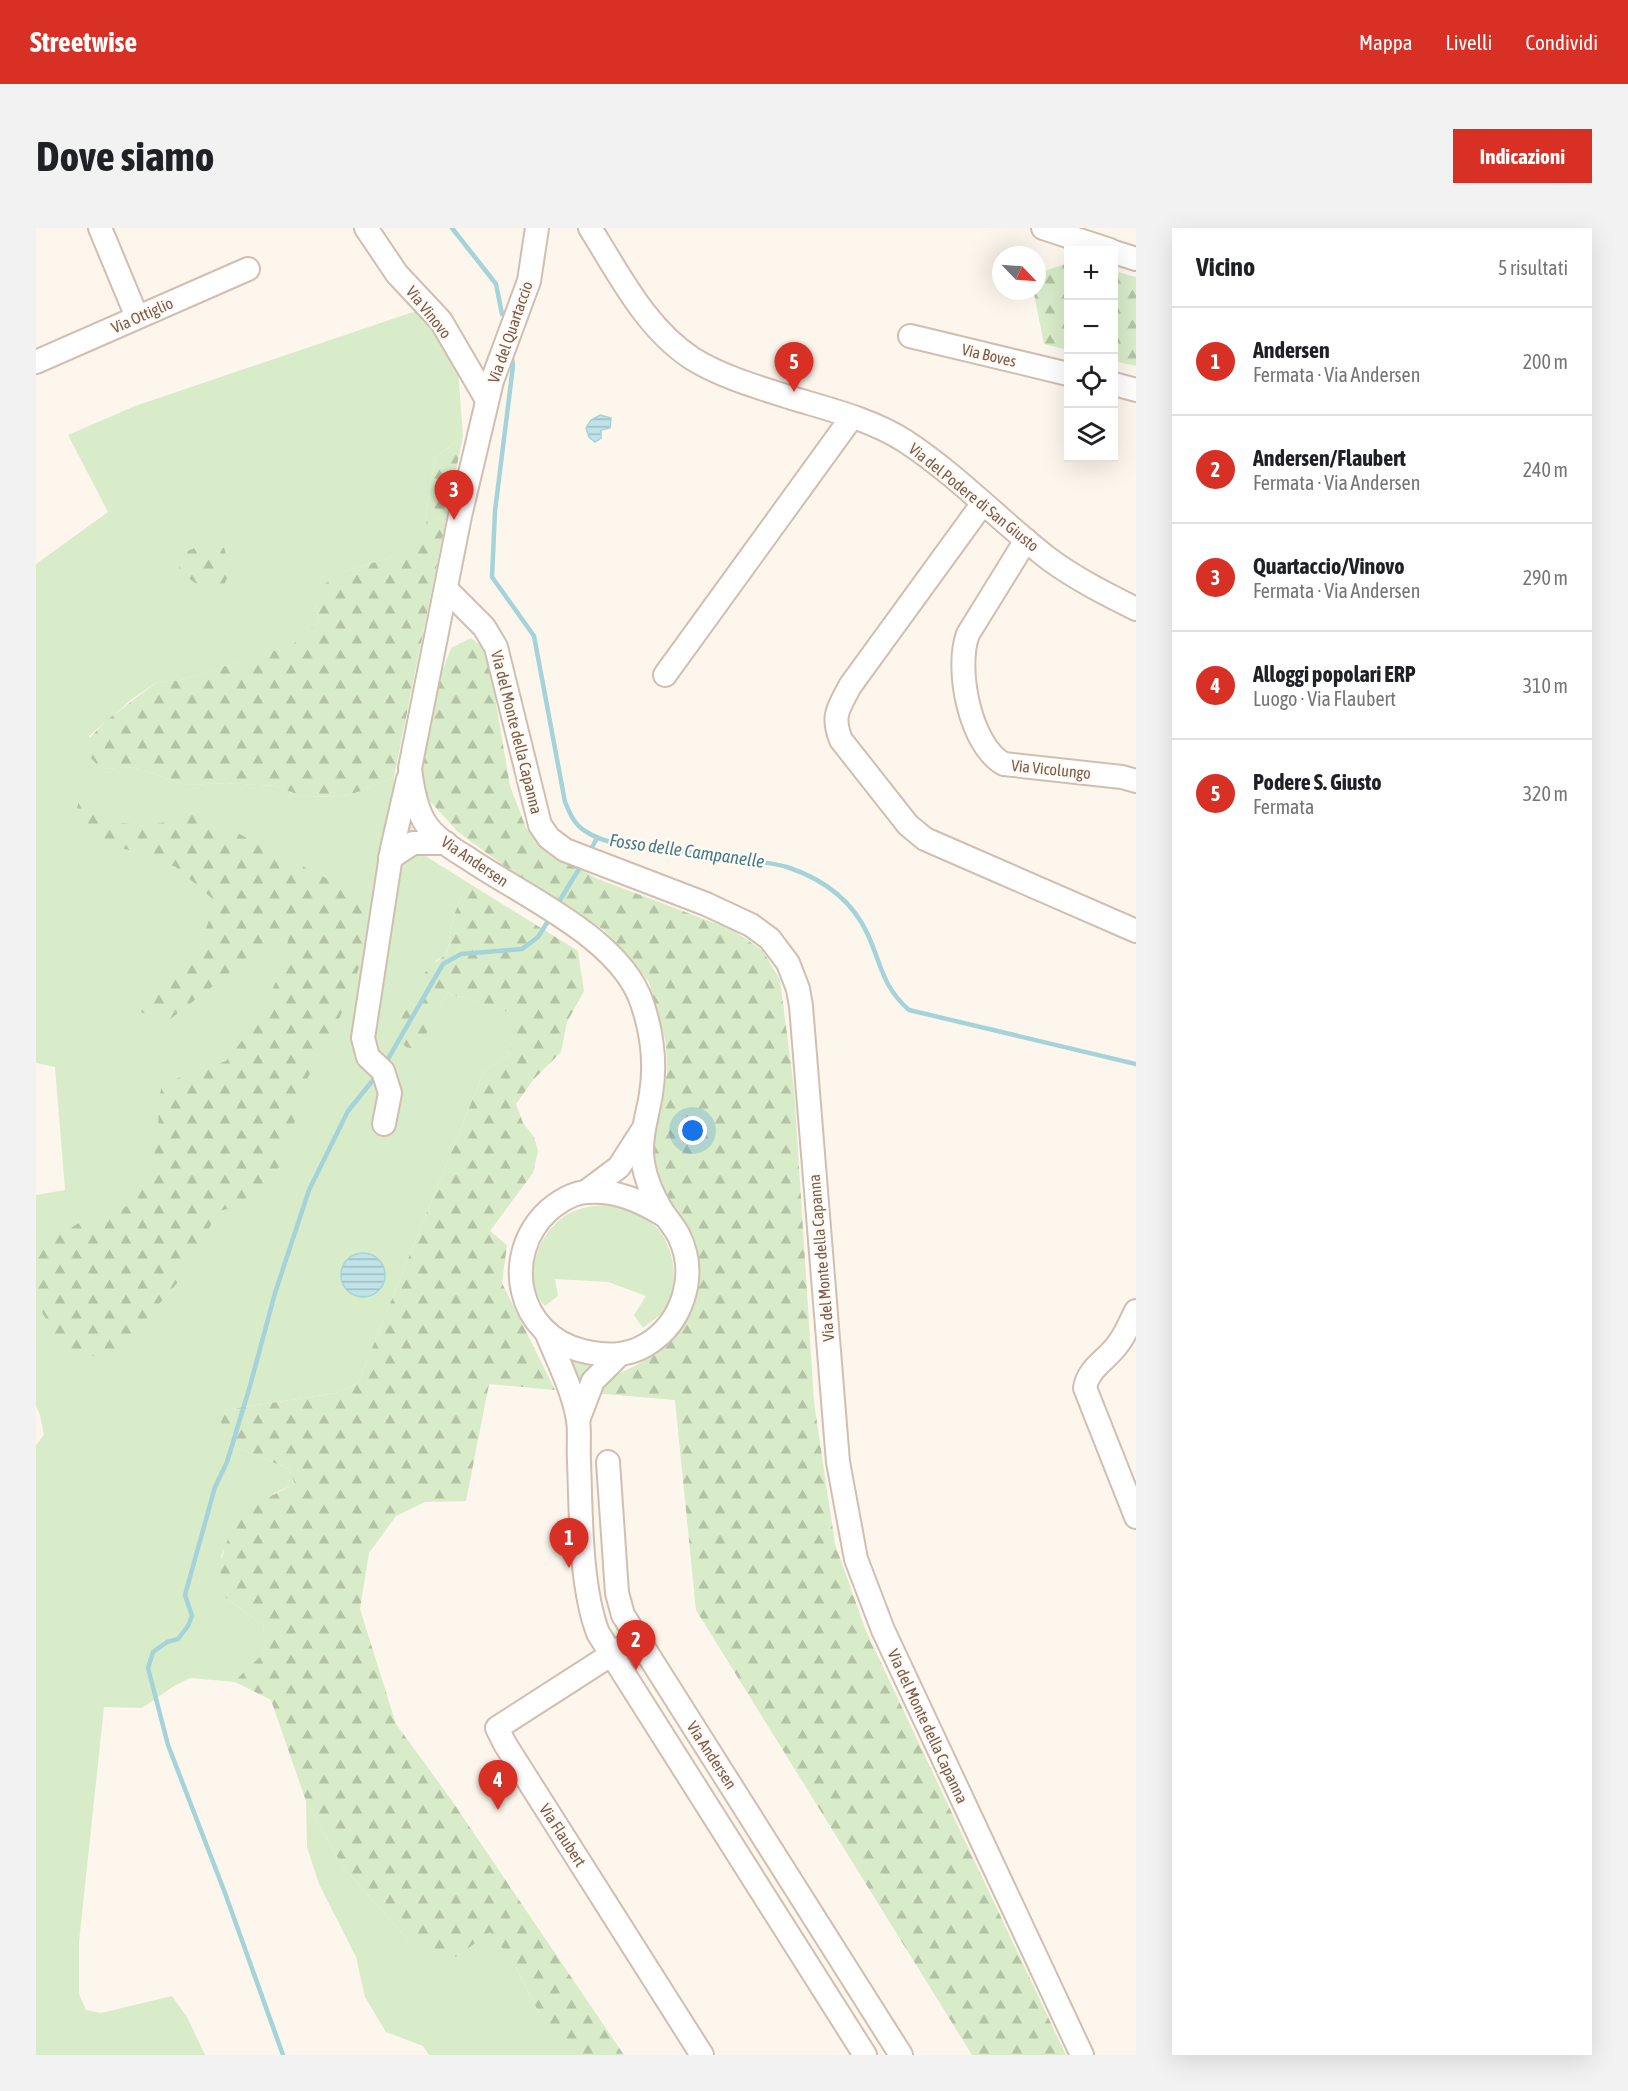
<!DOCTYPE html>
<html lang="it">
<meta charset="utf-8">
<style>
:root{--surface:#fff;--page:#f2f2f2;--text:#202124;--muted:#757577;--line:#e0e0e0;--accent:#d93025}
body{margin:0;font-family:"Asap Condensed",sans-serif;background:var(--page);color:var(--text)}
.controls{position:absolute;right:18px;top:18px;display:grid;overflow:hidden;border-radius:0px;box-shadow:0 6px 24px #0002}
.controls button{width:54px;height:54px;display:grid;place-items:center;padding:0;border:0;border-bottom:2px solid var(--line);background:var(--surface);color:var(--text);font:30px sans-serif}
.compass{position:absolute;left:956px;top:18px;width:54px;height:54px;border-radius:50%;background:var(--surface);box-shadow:0 6px 24px #0002;rotate:115deg}
.you{position:absolute;left:657px;top:903px;width:21px;height:21px;margin:-15px;border:4px solid #fff;border-radius:50%;background:#1a73e8;box-shadow:0 0 0 9px #1a73e833}
.badge{display:grid;place-items:center;width:39px;height:39px;border-radius:50%;background:var(--accent);color:#fff;font-size:20px;font-weight:700}
.pin{position:absolute;translate:-50% -50px;filter:drop-shadow(0 2px 3px #0008)}
.pin::after{content:'';position:absolute;top:32px;width:21px;height:18px;background:inherit;clip-path:polygon(0 0,100% 0,50% 100%)}
.list{margin:0;padding:0;list-style:none}
h2{display:flex;justify-content:space-between;align-items:center;height:78px;margin:0;padding:0 24px;font-size:26px}
h2 small{font-size:20px;font-weight:400;color:var(--muted)}
.list li{display:grid;grid-template-columns:39px 1fr auto;gap:18px;align-items:center;box-sizing:border-box;height:108px;padding:0 24px;border-top:2px solid var(--line)}
.list b{display:block;font-size:22px;white-space:nowrap}
.list p{margin:0;font-size:20px;white-space:nowrap;color:var(--muted)}
.list em{font-size:20px;font-style:normal;color:var(--muted)}
.icon{flex:none;width:33px;height:33px;fill:none;stroke:currentColor;stroke-width:2;stroke-linecap:round;stroke-linejoin:round}
.map{position:relative;flex:none;width:1100px;height:1827px;overflow:hidden;border-radius:0px}
header{display:flex;align-items:center;gap:36px;box-sizing:border-box;height:84px;padding:0 30px;background:var(--accent);color:#fff}
header strong{font-size:28px}
nav{display:flex;gap:33px;margin-inline-start:auto;font-size:21px}
.intro{display:flex;align-items:center;justify-content:space-between;box-sizing:border-box;height:144px;padding:0 36px}
h1{margin:0;font-size:42px}
.button{padding:15px 27px;border-radius:0px;background:var(--accent);color:#fff;font-size:21px;font-weight:700}
main{display:flex;gap:36px;padding:0 36px}
aside{flex:1;background:var(--surface);border-radius:0px;box-shadow:0 6px 24px #0002}
.map>svg:first-child{display:block}
.grass{fill:#d8ecc9}
.forest{fill:url(#forest-firs)}
.water{fill:url(#water-rules);stroke:#a5d3da;stroke-width:1.5}
.lines{fill:none;stroke-linecap:round;stroke-linejoin:round}
.stream{stroke:#a5d3da;stroke-width:4.5}
.minor-casing{stroke:#d1beb0;stroke-width:26}
.minor{stroke:#fff;stroke-width:22}
.labels{text-anchor:middle;stroke-width:4.5;stroke-linejoin:round;paint-order:stroke}
.street-label{font-size:16px;fill:#7a5c4d;stroke:#fffaf3}
.water-label{font-size:18px;font-style:italic;fill:#437c86;stroke:#fffaf3}
</style>
<header>
<strong>Streetwise</strong>
<nav><a>Mappa</a><a>Livelli</a><a>Condividi</a></nav>
</header>
<div class="intro"><h1>Dove siamo</h1><a class="button">Indicazioni</a></div>
<main>
<div class="map">
<svg width="1100" height="1827" viewBox="0 0 1100 1827">
<defs>
<pattern id="forest-firs" width="22" height="20" patternUnits="userSpaceOnUse" patternTransform="scale(1.5)"><rect width="22" height="20" fill="#d8ecc9"/><path d="M5 1l3.5 6h-7zM16 11l3.5 6h-7z" fill="#b4c2a5"/></pattern>
<pattern id="water-rules" width="6" height="5" patternUnits="userSpaceOnUse" patternTransform="scale(1.5)"><rect width="6" height="5" fill="#bfe3e8"/><path d="M0 2.5h6" fill="none" stroke="#a0bbbe"/></pattern>
</defs>
<rect width="100%" height="100%" fill="#fdf6ec"/>
<g class="grass">
<path d="M383,82l39,60 5,66 -28,22 -7,41 -2,27 -11,18 -26,14 -44,13 -30,33 4,18 -26,23 -112,35 -24,2 -25,17 -43,37 12,33 32,-2 54,18 38,-2 50,3 27,10 38,1 18,-5 36,-15 3,21 30,59 40,25 -14,36 -6,36 -11,6 -18,89 29,-56 75,23 -15,40 -23,15 -126,312 -22,10 -105,16 -5,34 63,26 6,15 -20,9 -35,26 -19,37 5,42 37,27c1,6 4,18 2,24 -4,10 -22,23 -30,33l-45,-4 -16,8 -32,22 -38,-1 -25,235v52l7,16 15,3 71,-17 15,21 18,38h-169v-610l8,-10 -4,-20 -4,-9v-211l29,-5 -10,-123 -19,-4v-499l72,-52 -40,-77 67,-29z"/>
<path d="M577,977c16,5 30,9 42,21 21,21 26,62 7,87 -5,5 -13,10 -19,15l-9,-13 12,-19 -38,-14 -53,-3 3,17 -13,10c-26,-25 -6,-76 23,-92 15,-8 29,-9 45,-9z"/>
<path d="M528,1125l33,8 -18,29z"/>
<path d="M270,1573l37,66 67,75 48,14 32,-25 25,34 24,48 29,42h-139l-6,-9 -37,-14 -21,-35 -9,-40 -37,-73 -12,-37z"/>
</g>
<g class="forest">
<path d="M1032,35v87l-24,-6 -10,-50 3,-3 4,-19z"/>
<path d="M1078,43l22,6v89l-22,-5z"/>
<path d="M427,208l-69,341 -36,15 -18,5 -38,-1 -27,-10 -50,-3 -38,2 -54,-18 -32,2 -20,-22 26,-27 50,-38 24,-2 111,-35 27,-23 -4,-18 8,-19 22,-14 44,-13 26,-15 11,-17 2,-27 7,-41z"/>
<path d="M164,317l24,3 7,21 -7,16c-22,7 -30,-2 -45,-16l3,-15z"/>
<path d="M435,410l16,12 23,136 16,42 36,31 36,20 135,51 30,21 17,29 14,108 20,314 21,142 31,87 200,424h-94l-276,-445 -21,-210 -82,-7c15,-19 27,-18 47,-30 26,-15 39,-37 53,-63l-38,-121 -5,-34 17,-72 -1,-30 -17,-61 -45,-52 -87,-55 -59,-43 -32,-35 -4,-28 20,-97 9,-24z"/>
<path d="M44,569l41,26 30,3 45,-14 130,66 44,30 -7,49 -25,65 -30,55 -23,77 -22,46 -44,11 -42,72 -34,40 -30,28 -28,7 -24,-13 -18,-31 -7,-25v-33l16,-17 32,-19 26,-5 20,-11 20,-25 8,-45 1,-34 3,-16 64,-23 18,-23 17,-27 19,-37 9,-38 -31,13 -36,30 -53,41 -36,-10 25,-31 34,-14 24,-63 -40,-35 -43,-16 -33,-8 -17,-8 -9,-16z"/>
<path d="M431,654l111,69 6,40 -17,31 -6,30 -27,27 -18,25 7,19 11,14 4,14 -5,22 -43,58 17,14 -5,38 53,107 -66,-6 -23,117 -41,1 -29,14 -27,37 -9,56 36,115 54,74 174,257h-58l-27,-42 -24,-48 -25,-33 -32,24 -24,6 -24,-20 -67,-75 -37,-66 -35,-101 -36,-18c8,-11 26,-23 30,-33 2,-6 -1,-17 -2,-24l-37,-27 -7,-32 9,-27 12,-20 13,-14 42,-21 -6,-15 -63,-26 -6,-26 11,-8 105,-16 22,-10 126,-312 23,-15 14,-40 -74,-23 -29,57 -12,-3 -8,-8c0,-6 -1,-13 0,-19 4,-23 30,-55 49,-66l6,-36z"/>
</g>
<g class="water">
<path d="M564,187l11,3 -1,10 -9,2v8l-6,4 -6,-5 -3,-9 5,-8z"/>
<circle cx="327" cy="1047" r="22"/>
</g>
<g class="lines">
<g class="stream">
<path d="M416,0l44,56 6,30"/>
<path d="M476,130l1,8 -18,145 -3,66 42,59 31,166c5,12 9,22 20,29 21,14 51,16 75,18 32,3 64,6 96,12 10,2 21,3 31,6 36,12 65,32 81,68 14,31 14,51 41,75l227,54"/>
<path d="M554,623l7,-13"/>
<path d="M521,677l25,-41"/>
<path d="M349,836l58,-100 18,-10 61,-5 16,-12 12,-19"/>
<path d="M247,1827l-58,-162 -57,-148 -20,-77 5,-16 14,-10 11,-3 10,-13 4,-10 -7,-21 30,-108 12,-25 23,-76 25,-93 34,-103 39,-79 29,-36"/>
</g>
<defs>
<g id="minor">
<path d="M64,0l37,89"/>
<path d="M330,0l31,46 44,47 46,79"/>
<path d="M501,0l-8,53 -37,100 -32,135 -50,252c2,18 5,37 14,53 10,17 29,28 45,38 54,37 152,79 173,144 10,29 14,60 9,91 -3,20 -10,38 -9,59 1,22 10,42 22,61 5,7 11,14 15,22 19,39 4,87 -33,109 -20,12 -41,11 -63,6 -66,-16 -83,-96 -34,-141 11,-9 25,-18 39,-18 29,-2 53,9 77,24"/>
<path d="M554,0c29,46 56,101 103,131 31,19 68,29 102,40 37,11 77,21 110,42 52,34 95,80 144,118 27,20 57,35 87,50"/>
<path d="M1007,0l67,22"/>
<path d="M1078,24l22,7"/>
<path d="M874,108l158,38"/>
<path d="M0,134l212,-93"/>
<path d="M1078,156l22,6"/>
<path d="M947,275l-133,183c-11,22 -19,29 -9,54l67,85 17,14 211,92"/>
<path d="M990,312l-58,94c-13,34 2,112 36,130l118,13 14,4"/>
<path d="M410,361l38,38 12,20 44,178 9,13 16,12 141,54 45,21 19,14 18,24 10,26 3,17 37,456 18,97 27,71 199,425"/>
<path d="M629,447l187,-258"/>
<path d="M354,630l23,-15h33"/>
<path d="M348,896l6,-31 -7,-22 -15,-14 -5,-19 29,-189 16,-70"/>
<path d="M551,963l32,-24 23,-36"/>
<path d="M1100,1083c-6,11 -10,23 -18,33 -11,16 -30,24 -33,44l51,129"/>
<path d="M511,1106c11,27 26,56 31,86 2,13 0,28 1,41 2,51 1,125 19,172l267,422"/>
<path d="M542,1192l15,-39 26,-26"/>
<path d="M572,1234l9,131 6,22 278,440"/>
<path d="M587,1419l-126,81 8,16 197,311"/>
</g>
</defs>
<use href="#minor" class="minor-casing"/>
<use href="#minor" class="minor"/>
</g>
<g class="labels">
<g class="street-label">
<text transform="translate(393 84) rotate(51)" y="6">Via Vinovo</text>
<text transform="translate(106 87) rotate(-24)" y="6">Via Ottiglio</text>
<text transform="translate(474 104) rotate(-71)" y="6">Via del Quartaccio</text>
<text transform="translate(953 127) rotate(13)" y="6">Via Boves</text>
<text transform="translate(938 269) rotate(39)" y="6">Via del Podere di San Giusto</text>
<text transform="translate(481 504) rotate(76)" y="6">Via del Monte della Capanna</text>
<text transform="translate(1015 541) rotate(6)" y="6">Via Vicolungo</text>
<text transform="translate(439 633) rotate(34)" y="6">Via Andersen</text>
<text transform="translate(785 1030) rotate(-95)" y="6">Via del Monte della Capanna</text>
<text transform="translate(892 1498) rotate(65)" y="6">Via del Monte della Capanna</text>
<text transform="translate(676 1527) rotate(57)" y="6">Via Andersen</text>
<text transform="translate(527 1607) rotate(57)" y="6">Via Flaubert</text>
</g>
<g class="water-label">
<text transform="translate(651 623) rotate(8)" y="6">Fosso delle Campanelle</text>
</g>
</g>
</svg>
<div class="controls">
<button>+</button>
<button>−</button>
<button><svg class="icon" aria-label="locate" viewBox="0 0 24 24"><circle cx="12" cy="12" r="6"/><path d="M12 2v4M12 18v4M2 12h4M18 12h4"/></svg></button>
<button><svg class="icon" aria-label="layers" viewBox="0 0 24 24"><path d="M12 4l9 5-9 5-9-5zM3 14l9 5 9-5"/></svg></button>
</div>
<svg class="compass" viewBox="-18 -18 36 36"><path d="M0-13l5 13h-10z" fill="#e53935"/><path d="M0 13l5-13h-10z" fill="#757577"/></svg>
<div class="you"></div>
<div class="pin badge" style="left:533px;top:1340px">1</div>
<div class="pin badge" style="left:600px;top:1442px">2</div>
<div class="pin badge" style="left:418px;top:292px">3</div>
<div class="pin badge" style="left:462px;top:1582px">4</div>
<div class="pin badge" style="left:758px;top:164px">5</div>
</div>
<aside>
<h2>Vicino<small>5 risultati</small></h2>
<ul class="list">
<li><span class="badge">1</span><div><b>Andersen</b><p>Fermata · Via Andersen</p></div><em>200 m</em></li>
<li><span class="badge">2</span><div><b>Andersen/Flaubert</b><p>Fermata · Via Andersen</p></div><em>240 m</em></li>
<li><span class="badge">3</span><div><b>Quartaccio/Vinovo</b><p>Fermata · Via Andersen</p></div><em>290 m</em></li>
<li><span class="badge">4</span><div><b>Alloggi popolari ERP</b><p>Luogo · Via Flaubert</p></div><em>310 m</em></li>
<li><span class="badge">5</span><div><b>Podere S. Giusto</b><p>Fermata</p></div><em>320 m</em></li>
</ul>
</aside>
</main>
